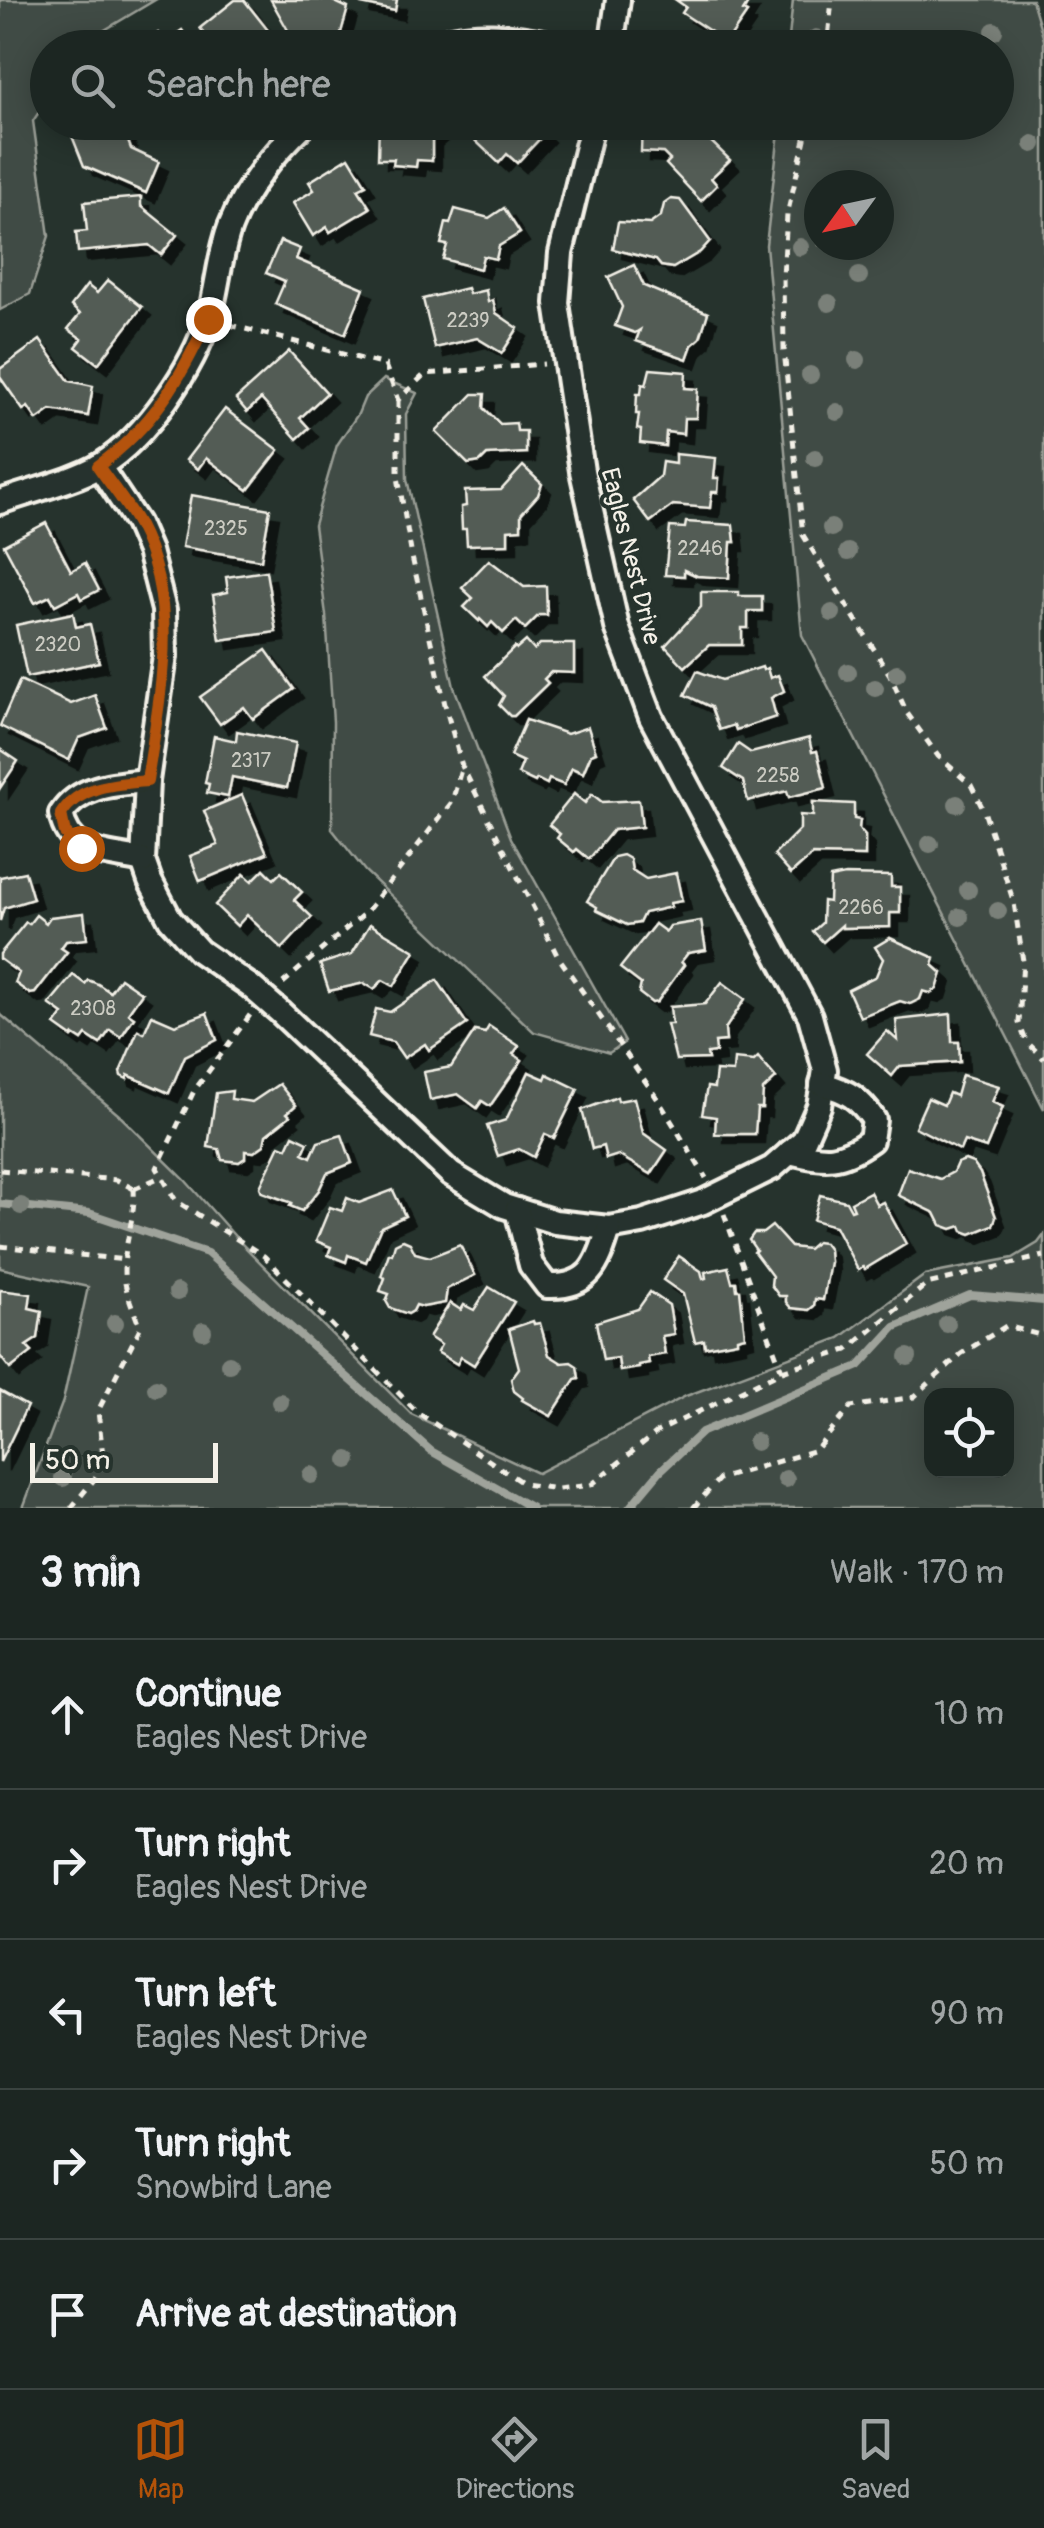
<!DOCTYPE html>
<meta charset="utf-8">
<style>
:root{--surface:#1c2622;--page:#252e2a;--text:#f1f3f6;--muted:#a0a5a5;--line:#3a4340;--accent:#b45309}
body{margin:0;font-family:Pangolin,sans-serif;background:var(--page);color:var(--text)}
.controls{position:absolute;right:30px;bottom:30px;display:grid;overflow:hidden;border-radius:20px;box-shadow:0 5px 25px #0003}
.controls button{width:90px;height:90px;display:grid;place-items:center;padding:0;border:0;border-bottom:2px solid var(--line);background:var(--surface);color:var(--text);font:50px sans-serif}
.compass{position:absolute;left:804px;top:170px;width:90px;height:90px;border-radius:50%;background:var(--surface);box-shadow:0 5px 25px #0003;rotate:237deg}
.scale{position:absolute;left:30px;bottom:25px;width:188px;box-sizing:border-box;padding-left:10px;border:5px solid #f4f1e8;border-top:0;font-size:28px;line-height:35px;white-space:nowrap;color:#f4f1e8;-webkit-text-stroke:8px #26332d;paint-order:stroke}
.stop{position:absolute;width:30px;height:30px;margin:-22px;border:8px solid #b45309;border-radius:50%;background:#fff}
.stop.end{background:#b45309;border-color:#fff;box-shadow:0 2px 10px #0008}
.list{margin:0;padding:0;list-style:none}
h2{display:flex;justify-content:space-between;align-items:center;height:130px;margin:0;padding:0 40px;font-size:42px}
h2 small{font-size:32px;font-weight:400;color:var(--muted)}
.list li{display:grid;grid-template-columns:65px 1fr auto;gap:30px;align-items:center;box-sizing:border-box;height:150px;padding:0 40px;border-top:2px solid var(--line)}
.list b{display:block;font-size:38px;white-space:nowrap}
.list p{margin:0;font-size:32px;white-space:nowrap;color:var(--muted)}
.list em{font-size:32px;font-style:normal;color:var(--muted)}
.icon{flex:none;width:55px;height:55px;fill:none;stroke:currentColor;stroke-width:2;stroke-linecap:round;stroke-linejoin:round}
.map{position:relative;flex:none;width:1044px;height:1508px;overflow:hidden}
.search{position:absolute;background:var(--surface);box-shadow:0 5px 25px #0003;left:30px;right:30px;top:30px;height:110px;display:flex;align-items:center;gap:25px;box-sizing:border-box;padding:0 35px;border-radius:55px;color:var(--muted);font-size:38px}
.sheet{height:880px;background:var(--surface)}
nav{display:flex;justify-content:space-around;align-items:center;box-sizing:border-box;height:140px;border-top:2px solid var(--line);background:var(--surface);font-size:28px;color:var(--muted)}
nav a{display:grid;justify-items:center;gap:5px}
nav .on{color:var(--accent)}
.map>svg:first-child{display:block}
.green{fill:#414b45;stroke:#9a9e96;stroke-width:2.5;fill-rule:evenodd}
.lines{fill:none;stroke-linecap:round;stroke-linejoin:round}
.stream{stroke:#9fa39b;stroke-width:8}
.building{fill:#525c55;stroke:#f4f1e8;stroke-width:2.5;filter:url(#shadow)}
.street-casing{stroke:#f4f1e8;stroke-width:30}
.path{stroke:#f4f1e8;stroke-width:5;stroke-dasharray:8 8;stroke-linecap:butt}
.street{stroke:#26332d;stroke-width:22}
.tree{fill:#7a8079}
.route{stroke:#b45309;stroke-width:12}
.labels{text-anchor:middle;stroke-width:8;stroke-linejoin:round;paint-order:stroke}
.number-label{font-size:20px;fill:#ccccc3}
.street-label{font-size:25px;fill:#f4f1e8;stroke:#26332d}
</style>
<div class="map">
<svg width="1044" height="1508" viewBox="0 0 1044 1508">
<defs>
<filter id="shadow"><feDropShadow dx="9" dy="9" stdDeviation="0" flood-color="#0009"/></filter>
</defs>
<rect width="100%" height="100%" fill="#26332d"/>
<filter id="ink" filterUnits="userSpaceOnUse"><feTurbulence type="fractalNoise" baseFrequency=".01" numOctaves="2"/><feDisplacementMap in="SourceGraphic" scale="20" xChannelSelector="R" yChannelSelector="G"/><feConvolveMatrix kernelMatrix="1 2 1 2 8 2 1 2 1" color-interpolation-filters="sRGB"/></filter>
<g filter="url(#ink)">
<g class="green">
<path d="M0,0h155l-67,40 -5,7 -35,1 -1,52 -14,21 16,115 -19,58 -30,16z"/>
<path d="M793,0h239l12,40v1069l-242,-474 -36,-390 14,-122 216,-1v-74l-208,-1zM819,185h60v60h-60z"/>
<path d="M384,379l33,14 -11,21 1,65 47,208 57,151 114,204 -16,11 -75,-21 -169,-161 -33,-42 1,-107 -7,-107 -12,-90 23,-80 21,-31 7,-17z"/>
<path d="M0,1014l119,101 66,65 55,62 171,172 126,59 149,-77 154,-58 85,-63 88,-17 25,-15 6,-8v273h-1021l40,-107 25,-114 -88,-19zM932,1396h74v74h-74z"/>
</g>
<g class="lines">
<g class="stream">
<path d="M0,1204l89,9 118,40 224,198 101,57"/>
<path d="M629,1508l31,-37 42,-39 157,-66 36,-39 75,-32 74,6"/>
</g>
</g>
<g class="building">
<path d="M235,0h9l38,48h-66l-16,-20z"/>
<path d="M271,0h60l17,8 -10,35 -18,-5 -22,10z"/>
<path d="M362,0h35l-2,11 -34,-7z"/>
<path d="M676,0h74l-7,11 4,2 -20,29 -45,-29 4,-6z"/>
<path d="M182,30l13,18h-58l21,-15 7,9z"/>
<path d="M78,122h51l3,8 -7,3 6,16 28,13 -13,31 -62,-27 -16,-40z"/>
<path d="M379,122h71l-18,15v24l-15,-1 -1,7 -23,-2 1,-6h-16z"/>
<path d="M471,122h62l12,11 -28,30 -10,-9 -8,9 -35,-33z"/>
<path d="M691,122l39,38 -19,18 6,7 -16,16 -35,-37 4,-4 -7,-7 -22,-1 1,-28 34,1 6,6z"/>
<path d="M349,157l17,28 -8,4 12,19 -40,24 -3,-5 -14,9 -20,-33 21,-13 -5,-8z"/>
<path d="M141,197v9l36,29 -16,20 -12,-10 -71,7 -2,-20 11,-1 -3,-29z"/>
<path d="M671,199l9,1 30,41 -10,11 -27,16 -12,-2 -5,-6 -43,-11 5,-27 32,2 11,-8 3,-12z"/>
<path d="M504,208l16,25 -21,13 -3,13 -13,-3 -3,13 -37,-10 4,-14 -6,-1 5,-21 4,1 5,-15 34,9z"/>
<path d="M280,241l20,8 -4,10 68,29 -19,46 -70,-30 10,-23 -19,-8z"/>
<path d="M634,265l10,21 64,27 -8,25 -8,7 -5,14 -51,-18 4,-11 -5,3 -20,-7 7,-19 -14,-30z"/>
<path d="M108,280l34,27 -44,57 -22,-17 6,-8 -14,-10 12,-15 -9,-8 16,-21 10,8z"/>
<path d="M467,288l2,6 17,-4 2,12 5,-2 3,13 22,15 -16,25 -25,-15 -42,10 -12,-49z"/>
<path d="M40,340l29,41 24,5 -5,30 -37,-6 -14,10 -9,-13 -5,3 -23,-33v-8z"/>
<path d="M289,351l38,42 -27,25 9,10 -12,11 -36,-40 -14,13 -11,-13z"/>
<path d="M650,369l36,3 -1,16 13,1 -2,29h-12l-1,16 -17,-2 -1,14 -25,-3 1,-13 -4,-1 2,-15h-3l1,-20h4l1,-10 4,1z"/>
<path d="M473,394h12l-1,14 16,16 16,-1 1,8h9v22l-39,2 -7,7 -12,2 -32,-32z"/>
<path d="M225,409l54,41 -31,40 -42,-32 -8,11 -12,-9z"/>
<path d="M675,454l41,4 -2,20h5l-1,14h-6l-2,16 -37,-3 -23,17 -17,-22 27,-24 2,-14 13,2z"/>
<path d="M523,466l19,18 -4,11 -17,19v15l-13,1v14l-41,1 -1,-16h-4l-1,-22 5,-1 -1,-15 36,-1z"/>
<path d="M191,495l79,14 -9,51 -79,-13z"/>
<path d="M686,522l47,3 2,17h-4l-2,36 -32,-2 -13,-6v6l-19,-1 5,-48 15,1z"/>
<path d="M46,523l25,48 14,-8 14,27 -18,9 -3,-6 -23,12 -5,-9 -15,7 -31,-58z"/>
<path d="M489,560l35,27 22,-1 1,29h-8l-14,14 -9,-9 -13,13 -11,-11 -4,5 -8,-8 -1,2 -15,-14 9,-9 -11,-10z"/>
<path d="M266,571l10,61 -56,8 -7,-45 15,-3 -2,-15z"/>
<path d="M701,592h38v4h23v15h-14v17h-6v17h-33l-24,22 -20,-21 36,-39z"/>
<path d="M73,613l3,14 14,-3 9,38 -72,15 -11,-52z"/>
<path d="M526,641l8,9 6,-6h34v29l-23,-1 -7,7 4,4 -34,33h-4l-11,-11 5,-9 -19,-20 30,-29 2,2z"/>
<path d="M266,650l28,39 -41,30 -9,-12 -24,17 -20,-27z"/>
<path d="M762,667l1,3 4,-2 3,10 8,-3 6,16 -13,7 5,19 -40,13 -2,-5 -15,5 -8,-23 -26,-12 12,-24 25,9z"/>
<path d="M20,680l51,24 24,-9 12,33 -28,10 -10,22 -69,-34z"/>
<path d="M526,720l41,14 21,-7 8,25 -5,2 -8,19 -11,-5 -8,17 -15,-6 -2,5 -10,-5 -2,3 -17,-8 5,-12 -13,-6z"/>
<path d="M237,731l59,12 -9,45 -55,-11 -4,20 -21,-4 2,-9 -4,-1 9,-47 22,5z"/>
<path d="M809,738l3,14 5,-1 9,37 -37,9 -2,-6 -39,10 -5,-20 -20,-13 15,-24 13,9z"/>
<path d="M0,749l18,12 -18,27z"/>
<path d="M574,794l11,9 7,-9 10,8 37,-2 3,27 -29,3 -24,29 -12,-10 -3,3 -17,-14 3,-4 -11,-9z"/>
<path d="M242,795l25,58 -67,28 -10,-25 28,-11 -14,-34z"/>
<path d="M813,802l41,2v15l6,1 -1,9 6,7v20l-53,-1 -21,19 -17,-19 26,-26v-14l13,1z"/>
<path d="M623,855l7,4 2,11 14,9 30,-6 6,28 -12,2 1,4 -27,6 -5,10 -12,2 -31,-15 1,-3 -10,-6 27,-44z"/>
<path d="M264,869l10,10 7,-7 21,20 -8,8 18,17 -30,32 -35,-34 -10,11 -22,-21 29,-31 8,7z"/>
<path d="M25,872l8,27 -29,9 -4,13v-44z"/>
<path d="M845,875l46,1v11h9v26h-10v14l-48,1v-3l-19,17 -10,-11 9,-8 1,-22 6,1 1,-24z"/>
<path d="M84,913l3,26 -21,2 -5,7 6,4 -32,41 -5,1 -15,-11 4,-10 -19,-14v-5l26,-32 3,2 7,-9 10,8 4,-6z"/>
<path d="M701,921l5,29 -18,3 -7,9 3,3 -27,37 -5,1 -13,-10 2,-9 -21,-16 35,-44 11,8 4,-6z"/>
<path d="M370,924l45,27 -21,35 -11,-6 -9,9 -10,-6 -35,8 -9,-27 32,-10z"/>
<path d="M890,938l45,20 -2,7 9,8 -5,16 -7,4 -7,-2 -3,8 -10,5 -10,-3 -40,16 -12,-27 28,-14 7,-17 -8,-12z"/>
<path d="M73,975l12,9 3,-4 10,4 12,8 10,-14 22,15 -14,20 6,4 -13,20 -11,-7 -10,14 -14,-9 -4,5 -8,-5 -2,2 -17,-12 8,-11 -14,-10z"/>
<path d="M437,980l30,44 -38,26 -4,-6 -21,14 -11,-16 -24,-6 7,-27 14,3z"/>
<path d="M722,982l23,17 -20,30 1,12 -11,1 1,10 -9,1 1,6 -32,1 -9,-36h5l-2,-17 35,-3z"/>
<path d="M207,1013l10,27 -32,16 -16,37 -41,-18 -1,4 -6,-3 -1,-4 18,-42 6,3 8,-18 23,10z"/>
<path d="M951,1014l1,28h7l1,20 -60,4 -8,10 -25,-22 20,-23 11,10 -2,-21z"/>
<path d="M489,1026l30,20 -6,8 9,6 -32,46 -8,-5 -5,7 -19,-14 -28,6 -6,-28 27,-5 24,-36 10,2z"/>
<path d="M758,1057l18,21 -13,12 -1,18h-5l-2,26h-40l1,-17 -14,-2 5,-28 7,1 2,-17 17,1 1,-13 20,2z"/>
<path d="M529,1072l16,7 2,-5 31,15 -24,49 -9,-4 -11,23 -15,-8 -21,7 -11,-30 19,-6z"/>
<path d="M962,1075l37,11 -7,16 11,5 -17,41 -22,-7 -4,9 -45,-23 13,-29 16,7 5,-12 7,3z"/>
<path d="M279,1084l17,21 -9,8 3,3 -24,19 -2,10 -10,7 -9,-1v7l-6,4 -17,-2 -3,-11 -11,-2 8,-54 16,-2 -1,8 21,3z"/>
<path d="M617,1097l1,4 16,-3 9,35 24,17 -16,24 -33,-19 -12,4 -3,-13 -11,3 -10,-39z"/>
<path d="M293,1135l15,7 -5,11 8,4 7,-15 24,-7 10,28 -25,10 -8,17 -17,21 -12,-5 2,-3 -30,-11 -2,-5 20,-42 7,3z"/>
<path d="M965,1160l8,3 7,10 16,44 -3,8 -22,9 -8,-3 -2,-5 -9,3 -11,-4 -6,-12 -37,-18 10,-27 32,11 13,-7 4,-9z"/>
<path d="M393,1190l12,26 -24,11 -15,35 -18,-7 -2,7 -18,-7 3,-8 -15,-6 14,-34 12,4 5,-13 12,5z"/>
<path d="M870,1192l7,13 6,-3 23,42 -41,25 -2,-2 -5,3 -23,-44 -22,-6 7,-25 26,6 5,9 3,-1 -3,-7z"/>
<path d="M772,1226l19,21 17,2 8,-7 8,1 5,7 1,12 -7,38 -8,-1 -1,7 -5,4 -18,-2 -5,-6v-6h-7l-8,-11 1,-9 -18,-24 2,-2 -7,-10 5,-7h9z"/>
<path d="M403,1240l7,3 5,10 15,4 30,-12 15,30 -28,14 -2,14 -22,4 -7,-2 -3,6 -5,3 -18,-6 -4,-7 3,-7 -9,-3 5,-13 -4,-2 8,-23 3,1 3,-10z"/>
<path d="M679,1256l22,15 2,8 3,-1 -1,-6 23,-5 4,15h4l1,8h3l5,46 -8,2v3l-32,6 -1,-7 -9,2 -12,-48 -20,-14z"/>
<path d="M489,1287l25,15 -40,63 -13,-8 -4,7 -20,-12 4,-7 -12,-8 21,-34 11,7 3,-5 10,5z"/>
<path d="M0,1290l31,4 -2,14 13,3 -4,27 -12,8 6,6 -22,17 -10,-13z"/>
<path d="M650,1292l19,13 5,29 -12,2 3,18 -17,3 1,6 -10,2v3l-19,3 -2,-13 -15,2 -7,-38 42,-13z"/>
<path d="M533,1321l1,3 6,-1 9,32 13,8 9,-1 6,4 2,12 -4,1 -24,37 -29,-16 1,-2 -9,-7 -3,-12 8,-11 -10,-39z"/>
<path d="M0,1391l27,15 -27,56z"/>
</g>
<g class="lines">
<defs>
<g id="street">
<path d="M427,48c47,-23 98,-9 146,0"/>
<path d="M611,48l7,-48"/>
<path d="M99,466l38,57 12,28 15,59 1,46 -18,125 -4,80 7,20 20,38 29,32 51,35 30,26 171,162 53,32 51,16 54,6 33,-6 61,-20 69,-34 32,-28 15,-34 6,-36 -15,-54 -159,-299 -34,-90 -35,-156 -25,-168 4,-50 32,-131"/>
<path d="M0,502c30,-11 74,-21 101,-37 46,-29 92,-97 108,-148 9,-29 10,-61 21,-90 16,-41 44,-74 76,-105"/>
<path d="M143,861c-37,-9 -73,-4 -82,-47 19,-29 54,-30 86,-33"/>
<path d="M790,1152c36,9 50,10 81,-12l3,-20c-15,-22 -26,-29 -52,-36"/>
<path d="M517,1210l14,55 16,21c42,2 51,-20 62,-58"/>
</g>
</defs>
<use href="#street" class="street-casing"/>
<g class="path">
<path d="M827,48l5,-48"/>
<path d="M809,122l-22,93 -4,61 1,74 19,185 87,140 17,38 31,43 33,29 13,26 30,92 9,58 -4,62 7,18 18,18"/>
<path d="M230,325l155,40 13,35 27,-26 119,-10"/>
<path d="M398,400v77l14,80 34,152 16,57 95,189 102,146 47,77"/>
<path d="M283,983l84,-72 85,-109 10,-36"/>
<path d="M250,1015l-56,76 -37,77 19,33 88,55 153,156 107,72 34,5 33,-4 66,-53 125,-61 65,-21 80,-66 117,-28"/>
<path d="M0,1170l117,10 17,9"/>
<path d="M134,1189l28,-13"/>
<path d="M724,1214l58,157"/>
<path d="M0,1246l125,14"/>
<path d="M71,1508l26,-32 6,-20 -5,-45 42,-83c-5,-15 -12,-30 -15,-45 -5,-31 11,-63 9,-94"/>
<path d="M693,1508l26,-29 97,-29 35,-43 63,-10 47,-43 45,-28 38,10"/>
</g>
<use href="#street" class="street"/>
</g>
<g class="tree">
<circle cx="994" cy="31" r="9"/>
<circle cx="816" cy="38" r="9"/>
<circle cx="1033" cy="144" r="9"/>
<circle cx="800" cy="247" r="9"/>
<circle cx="859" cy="276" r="9"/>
<circle cx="829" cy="303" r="9"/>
<circle cx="857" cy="360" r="9"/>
<circle cx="810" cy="375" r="9"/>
<circle cx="837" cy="412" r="9"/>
<circle cx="815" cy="458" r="9"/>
<circle cx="831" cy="528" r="9"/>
<circle cx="848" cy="552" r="9"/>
<circle cx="832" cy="613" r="9"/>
<circle cx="848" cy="672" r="9"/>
<circle cx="897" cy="673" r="9"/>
<circle cx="875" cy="688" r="9"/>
<circle cx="957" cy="804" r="9"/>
<circle cx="930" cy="844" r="9"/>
<circle cx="968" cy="890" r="9"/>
<circle cx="998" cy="911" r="9"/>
<circle cx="960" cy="917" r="9"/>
<circle cx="21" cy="1206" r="9"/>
<circle cx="177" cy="1292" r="9"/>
<circle cx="115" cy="1323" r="9"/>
<circle cx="947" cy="1324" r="9"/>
<circle cx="203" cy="1331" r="9"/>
<circle cx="908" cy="1357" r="9"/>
<circle cx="229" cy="1364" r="9"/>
<circle cx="156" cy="1388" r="9"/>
<circle cx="280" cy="1402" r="9"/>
<circle cx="756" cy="1442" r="9"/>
<circle cx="348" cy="1460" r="9"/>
<circle cx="311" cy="1475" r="9"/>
<circle cx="63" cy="1478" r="9"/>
<circle cx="786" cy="1479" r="9"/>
</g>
</g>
<g class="lines" filter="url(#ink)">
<path class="route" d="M81,848l-16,-15 -4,-19c19,-29 54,-30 86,-33 13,-86 34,-176 -9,-257 -11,-20 -27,-39 -40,-58 54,-39 83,-87 110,-147"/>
</g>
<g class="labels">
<g class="number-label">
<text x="468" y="327">2239</text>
<text x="226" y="535">2325</text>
<text x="700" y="555">2246</text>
<text x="58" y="651">2320</text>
<text x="251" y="767">2317</text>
<text x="778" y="782">2258</text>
<text x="861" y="914">2266</text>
<text x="93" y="1015">2308</text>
</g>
<g class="street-label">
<text transform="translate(632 556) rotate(76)" y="9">Eagles Nest Drive</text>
</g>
</g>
</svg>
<div class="controls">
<button><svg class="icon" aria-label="locate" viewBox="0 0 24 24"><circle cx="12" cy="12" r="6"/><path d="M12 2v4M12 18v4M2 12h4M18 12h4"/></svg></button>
</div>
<svg class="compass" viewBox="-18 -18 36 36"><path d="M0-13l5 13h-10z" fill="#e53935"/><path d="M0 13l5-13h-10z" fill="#a0a5a5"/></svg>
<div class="scale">50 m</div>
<div class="stop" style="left:81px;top:848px"></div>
<div class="stop end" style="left:208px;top:319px"></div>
<div class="search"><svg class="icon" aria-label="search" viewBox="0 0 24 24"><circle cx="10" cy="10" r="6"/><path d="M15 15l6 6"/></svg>Search here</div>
</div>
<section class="sheet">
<h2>3 min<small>Walk · 170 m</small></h2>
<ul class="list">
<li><svg class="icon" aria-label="ahead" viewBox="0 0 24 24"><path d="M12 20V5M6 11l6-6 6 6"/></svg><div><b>Continue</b><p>Eagles Nest Drive</p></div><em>10 m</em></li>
<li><svg class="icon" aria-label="right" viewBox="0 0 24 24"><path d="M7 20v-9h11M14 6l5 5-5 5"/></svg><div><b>Turn right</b><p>Eagles Nest Drive</p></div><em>20 m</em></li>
<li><svg class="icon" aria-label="left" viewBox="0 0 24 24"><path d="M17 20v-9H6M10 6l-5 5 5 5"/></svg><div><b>Turn left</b><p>Eagles Nest Drive</p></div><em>90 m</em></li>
<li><svg class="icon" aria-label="right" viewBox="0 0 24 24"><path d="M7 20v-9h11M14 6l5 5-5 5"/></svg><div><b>Turn right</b><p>Snowbird Lane</p></div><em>50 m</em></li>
<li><svg class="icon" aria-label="arrive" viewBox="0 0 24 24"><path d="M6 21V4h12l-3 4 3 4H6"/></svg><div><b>Arrive at destination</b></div></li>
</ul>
</section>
<nav>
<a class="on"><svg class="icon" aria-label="map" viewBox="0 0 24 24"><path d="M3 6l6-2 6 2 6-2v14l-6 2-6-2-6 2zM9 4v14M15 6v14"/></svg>Map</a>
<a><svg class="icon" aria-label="directions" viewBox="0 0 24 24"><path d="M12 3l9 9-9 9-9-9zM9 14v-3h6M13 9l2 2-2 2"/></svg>Directions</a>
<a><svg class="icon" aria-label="saved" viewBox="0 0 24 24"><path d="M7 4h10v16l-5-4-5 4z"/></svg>Saved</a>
</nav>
